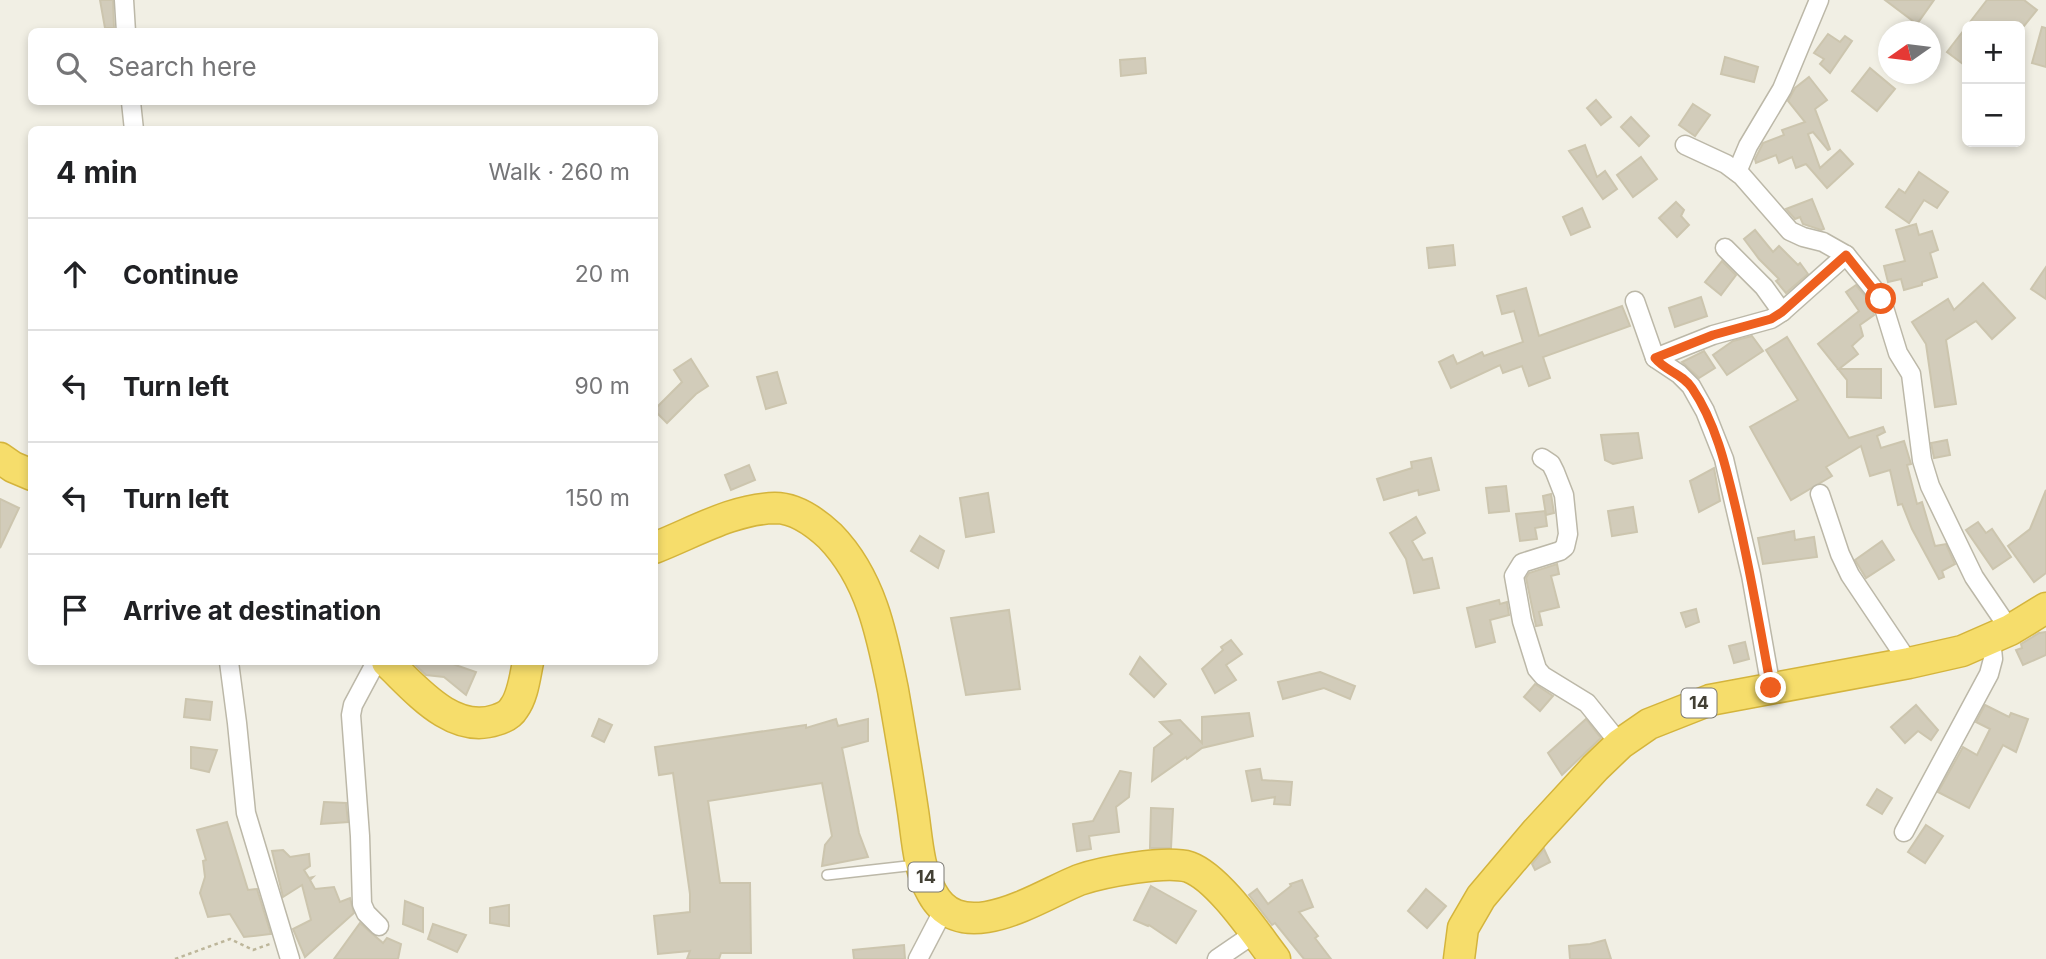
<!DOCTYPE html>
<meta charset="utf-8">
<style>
:root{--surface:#fff;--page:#f2f2f2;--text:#202124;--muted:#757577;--line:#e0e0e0}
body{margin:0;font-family:Inter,sans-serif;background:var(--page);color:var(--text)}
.controls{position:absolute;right:21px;top:21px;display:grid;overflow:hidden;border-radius:10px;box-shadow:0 4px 10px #0003}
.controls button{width:63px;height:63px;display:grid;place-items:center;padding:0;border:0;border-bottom:2px solid var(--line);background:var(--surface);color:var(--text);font:35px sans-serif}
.compass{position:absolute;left:1878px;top:21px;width:63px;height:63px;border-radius:50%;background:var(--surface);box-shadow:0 4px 10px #0003;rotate:256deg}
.stop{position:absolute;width:21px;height:21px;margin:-16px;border:5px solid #ee5f1f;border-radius:50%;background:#fff}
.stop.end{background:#ee5f1f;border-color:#fff;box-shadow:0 2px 7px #0008}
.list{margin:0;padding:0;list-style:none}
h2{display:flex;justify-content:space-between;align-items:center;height:91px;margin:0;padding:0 28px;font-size:30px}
h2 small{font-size:23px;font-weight:400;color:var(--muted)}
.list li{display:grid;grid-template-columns:46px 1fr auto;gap:21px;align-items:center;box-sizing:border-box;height:112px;padding:0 28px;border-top:2px solid var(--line)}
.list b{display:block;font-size:26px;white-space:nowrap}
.list em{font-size:23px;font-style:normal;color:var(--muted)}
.icon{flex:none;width:38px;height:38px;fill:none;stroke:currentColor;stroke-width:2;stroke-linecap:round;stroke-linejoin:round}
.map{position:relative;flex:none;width:2046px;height:959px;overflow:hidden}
.search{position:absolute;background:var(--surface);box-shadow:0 4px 10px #0003;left:28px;top:28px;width:630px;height:77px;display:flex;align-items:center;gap:18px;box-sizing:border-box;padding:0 24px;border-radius:10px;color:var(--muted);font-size:26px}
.panel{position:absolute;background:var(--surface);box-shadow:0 4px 10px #0003;left:28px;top:126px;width:630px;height:539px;border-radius:10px}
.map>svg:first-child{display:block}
.building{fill:#d2ccba;stroke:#ccc5ae;stroke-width:2}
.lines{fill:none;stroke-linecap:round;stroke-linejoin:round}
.lane-casing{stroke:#bcb8a8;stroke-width:12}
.street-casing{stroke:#bcb8a8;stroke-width:21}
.highway-casing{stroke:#d4b43c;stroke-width:33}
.path{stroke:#bdb69a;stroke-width:2.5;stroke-dasharray:3.5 3.5;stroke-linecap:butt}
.lane{stroke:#fff;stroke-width:9}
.street{stroke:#fff;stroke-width:18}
.highway{stroke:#f6dd6b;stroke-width:30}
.route{stroke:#ee5f1f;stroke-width:9}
.labels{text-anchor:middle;stroke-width:5;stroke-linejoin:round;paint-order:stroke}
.shield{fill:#fff;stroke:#7b7972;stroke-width:2}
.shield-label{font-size:18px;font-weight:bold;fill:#434035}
</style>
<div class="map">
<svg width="2046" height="959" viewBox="0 0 2046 959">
<rect width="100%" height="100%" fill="#f1efe4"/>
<g class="building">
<path d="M100,0h13l1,28h-9z"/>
<path d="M1885,0h49l-17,24z"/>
<path d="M1987,0h37l13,10 -13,16h-57v41l-20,-15z"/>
<path d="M2042,27l4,1v39l-14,-4z"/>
<path d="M1828,34l12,8 5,-6 7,5 -22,32 -10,-9 4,-5 -10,-6z"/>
<path d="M1725,57l33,10 -4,15 -33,-8z"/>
<path d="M1145,58l1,15 -25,3 -1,-16z"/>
<path d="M1870,68l25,21 -18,22 -25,-20z"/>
<path d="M1809,77l18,23 -12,9 15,40 -2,1 -15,-18 -5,2 12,34 20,-18 13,14 -26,24 -21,-24 -10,4 -4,-11 -13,6 -3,-8 -20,8 -1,-4 8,-16 21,-8 -2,-5 23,-8 -17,-21 7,-13z"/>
<path d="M1596,100l15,17 -10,8 -14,-17z"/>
<path d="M1693,104l17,11 -15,21 -16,-11z"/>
<path d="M1631,117l18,19 -10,10 -18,-19z"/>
<path d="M1585,145l12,32 8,-6 12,18 -14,10 -34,-48z"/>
<path d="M1641,157l16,22 -24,18 -16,-22z"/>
<path d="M1919,172l29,20 -11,16 -13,-8 -15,23 -23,-16 13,-18 6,4z"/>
<path d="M1812,199l12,30 -3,1 -18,-6 -3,-7 -5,2 -9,-10z"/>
<path d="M1676,202l8,8 -3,6 8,9 -12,12 -18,-19z"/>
<path d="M1582,208l8,19 -19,8 -8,-18z"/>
<path d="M1916,224l3,11 13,-4 6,19 -8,3 7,24 -15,5v3l-18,5 -3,-11 -13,3 -4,-16 21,-5 -9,-31z"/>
<path d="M1755,230l18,22 6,-6 19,19 2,-2 8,11 -22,19 -10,-12 3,-2 -20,-20 -15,-20z"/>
<path d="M1453,245l2,20 -26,3 -2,-20z"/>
<path d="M1722,261l14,14 -15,20 -16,-13z"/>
<path d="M2046,267v32l-15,-10z"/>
<path d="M1983,283l32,35 -23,21 -16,-18 -30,19 10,64 -21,3 -9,-63 -14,-22 36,-23 6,11z"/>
<path d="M1856,285l15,18 3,12 -14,10 3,11 -11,10 6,8 -19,15h42v29l-34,-1v-17l-29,-36 41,-33 -13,-19z"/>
<path d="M1526,288l13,48 83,-30 8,20 -87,31 7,21 -21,8 -7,-20 -19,7 -3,-8 -49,23 -12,-26 14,-7 4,9 25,-12 2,4 39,-14 -9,-31 -12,3 -5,-18z"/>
<path d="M1701,297l6,19 -32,11 -6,-19z"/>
<path d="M1752,336l11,15 -36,24 -14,-20 20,-14z"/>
<path d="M1787,337l62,101 34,-11 2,5 -8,4 4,12 23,-7 7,23 -4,1 10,39 5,-2 13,44 11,-2 9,20 -13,7 2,6 -5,2 -27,-50 -10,-25 -4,1 -8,-35 -20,6 -9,-30 -35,21 6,9 -41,24 -41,-73 48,-27 -32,-50z"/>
<path d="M1704,351l11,17 -16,10 -17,-16z"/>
<path d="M691,359l17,27 -12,8 -29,29 -13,-13 28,-28 -8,-12z"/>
<path d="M777,372l9,31 -20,6 -9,-32z"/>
<path d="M1638,433l4,25 -29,6 -8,-4 -4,-25z"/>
<path d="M1947,440l3,15 -16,3 -3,-15z"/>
<path d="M1431,458l8,32 -20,5 -1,-5 -34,10 -7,-21 35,-11 -1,-6z"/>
<path d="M749,465l6,15 -24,10 -6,-15z"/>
<path d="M1714,468l6,33 -21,11 -9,-31z"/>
<path d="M1506,486l3,25 -20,2 -3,-25z"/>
<path d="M2046,490v83l-12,9 -26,-36 22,-17z"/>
<path d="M988,493l6,39 -28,5 -6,-39z"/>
<path d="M1551,494l3,19 -8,2 -3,-19z"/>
<path d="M0,499l19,9 -19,40z"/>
<path d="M1633,507l4,25 -25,4 -4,-25z"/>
<path d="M1545,511l2,15 -12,2 2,11 -17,2 -4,-27z"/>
<path d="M1416,517l9,16 -13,8 11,19 9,-2 7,30 -25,5 -8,-34 -16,-26z"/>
<path d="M1978,522l8,11 6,-4 19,28 -18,12 -27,-39z"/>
<path d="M1794,531l1,9 19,-3 3,20 -54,7 -5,-26z"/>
<path d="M920,536l24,15 -6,17 -27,-17z"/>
<path d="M1882,541l12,19 -28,18 -11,-18z"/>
<path d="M1557,564l2,10 -8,2 8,31 -20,5 3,13 -6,1 -10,-48 3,-5z"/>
<path d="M1499,600l1,4 7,-2 2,13 -19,5 5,22 -19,5 -9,-39z"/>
<path d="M1696,609l3,13 -13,5 -5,-14z"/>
<path d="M1009,610l11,79 -54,6 -15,-77z"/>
<path d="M2046,632v23l-23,10 -7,-15 6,-2 -1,-4 18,-11z"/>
<path d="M1231,640l11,14 -16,11 10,15 -21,13 -13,-24 21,-19 -2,-3z"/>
<path d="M1745,642l4,17 -15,4 -5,-17z"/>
<path d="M1140,657l26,27 -12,13 -24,-23z"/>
<path d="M412,662h35l29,10 -10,23 -22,-18 -18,-2z"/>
<path d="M1320,672l35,14 -5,13 -26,-11 -41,11 -5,-17z"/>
<path d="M1535,684l18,12 -13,15 -16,-14z"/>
<path d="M186,699l26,3 -2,18 -26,-3z"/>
<path d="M1916,705l22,25 -7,10 -13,-9 -13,12 -14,-16z"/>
<path d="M1985,705l24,12 2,-4 17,6 -12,33 -13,-7 -34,63 -31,-16 25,-45 14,8 13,-26 -14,-7z"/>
<path d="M1249,713l4,23 -51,12 -15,11 -1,-2 -34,24 2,-33 18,-14 -12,-12 20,-2 22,23v-26z"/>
<path d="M599,719l13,6 -8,17 -12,-6z"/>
<path d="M836,719l2,7 30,-7v22l-26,7 17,85 9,24 -46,9 3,-21 7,-9 -10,-53 -114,18 12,82h30l1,70h-30l-2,6h-32l3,-8 -32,3 -4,-38 36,-4v-18l-17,-121 -14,2 -4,-28 151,-22v3z"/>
<path d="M1586,719l15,19 -39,37 -14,-22z"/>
<path d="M191,747l26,3 -8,22 -18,-4z"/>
<path d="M1260,769l2,11 30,2 -2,23 -16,-1 1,-7 -23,4 -6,-30z"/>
<path d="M1120,771l11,2 -2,24 -13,10 3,25 -30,4 2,13 -14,2 -4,-27 20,-3z"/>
<path d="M1877,789l15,9 -10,16 -15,-9z"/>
<path d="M324,802l22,1 2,19 -27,2z"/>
<path d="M1151,808l22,1 -2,39h-21z"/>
<path d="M227,822l21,68 9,-1 14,45 -27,3 -14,-23 -22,3 -8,-24 5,-16 -2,-16 3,-1 -9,-30z"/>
<path d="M1926,825l17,11 -18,27 -17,-11z"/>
<path d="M1544,849l6,13 -15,8 -3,-6z"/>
<path d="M283,850l7,7 19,-3 1,12 -6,4 5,8 4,-1 -3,3 5,9 19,-2 6,15 10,-4 4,15 -49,44 -12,-28 18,-9 -9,-35 -19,12 -11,-46z"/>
<path d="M1302,880l11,27 -14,5 19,24 -3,2 16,21h-27l-29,-36 -3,2 -23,-30 8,-6 11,15 23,-18 -1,-2z"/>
<path d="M1151,886l45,25 -20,32 -27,-18 -1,1 -14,-6z"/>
<path d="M1426,889l20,17 -19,22 -19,-17z"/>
<path d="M405,901l18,7v24l-20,-8z"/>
<path d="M509,905v21l-19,-3v-15z"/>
<path d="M360,923l23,20 4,-5 14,6 -3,15h-64z"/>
<path d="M433,924l33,11 -9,17 -29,-13z"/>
<path d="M1605,940l6,19h-41l-1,-13 21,-2z"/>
<path d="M904,945l1,14h-51l-1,-9z"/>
</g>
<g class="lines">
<defs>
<path id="lane" d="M827,875l89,-10"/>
<g id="street">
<path d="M124,0l2,32"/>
<path d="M131,102l3,28"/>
<path d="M1685,145l41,19 16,12 48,55 13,6 20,5 23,13 35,43 17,55 13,21 11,86 8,26 44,91 36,53"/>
<path d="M1737,172l11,-26 34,-57 37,-89"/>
<path d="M1725,248l39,39 18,25"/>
<path d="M1635,301l20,57 24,16 12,12 14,25 19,48 27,116 20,113"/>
<path d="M1655,358l58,-23 58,-16 11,-7 64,-57"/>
<path d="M1542,458l9,6 4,8 9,23 4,39 -3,13 -5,4 -38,12 -8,13 8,45 15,48 6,7 44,27 33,41"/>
<path d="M1820,494l20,60 10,21 59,88"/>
<path d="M229,662l8,61 9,90 44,146"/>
<path d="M376,662l-23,43 -2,10 9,121 2,68 4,9 13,13"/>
<path d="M1904,832l85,-158 4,-15 -2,-20"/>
<path d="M918,959l26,-50"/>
<path d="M1217,959l38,-26"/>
</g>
<g id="highway">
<path d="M0,458l13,9 19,8"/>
<path d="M654,548c39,-15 78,-39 121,-40 21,0 40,14 55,28 41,42 52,99 63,154 7,40 14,80 20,121 4,26 5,58 19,82 30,56 107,3 147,-13 23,-8 87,-20 110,-13 30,11 66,66 86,92"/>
<path d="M387,662c28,26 65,73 109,58 7,-2 14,-5 18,-12 9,-12 11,-32 14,-46"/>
<path d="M1459,959l4,-31 18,-31 55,-65 59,-64 25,-24 29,-20 61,-24 199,-37 53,-12 48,-21 36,-22"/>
</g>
</defs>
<use href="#lane" class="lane-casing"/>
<use href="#street" class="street-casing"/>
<use href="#highway" class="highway-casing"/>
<path class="path" d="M175,959l55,-20 23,11 17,-6"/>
<use href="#lane" class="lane"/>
<use href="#street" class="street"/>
<use href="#highway" class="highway"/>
</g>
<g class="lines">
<path class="route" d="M1771,688c-11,-60 -21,-120 -35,-179 -10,-42 -20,-86 -44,-121 -10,-15 -27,-17 -37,-30l58,-23 58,-16 11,-7 64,-57 35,44"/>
</g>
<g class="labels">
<g class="shield">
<rect x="1681.5" y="688.5" width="35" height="29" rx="5"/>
<rect x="908.5" y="862.5" width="35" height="29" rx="5"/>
</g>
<g class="shield-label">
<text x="1699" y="709">14</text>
<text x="926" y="883">14</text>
</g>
</g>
</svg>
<div class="controls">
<button>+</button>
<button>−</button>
</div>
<svg class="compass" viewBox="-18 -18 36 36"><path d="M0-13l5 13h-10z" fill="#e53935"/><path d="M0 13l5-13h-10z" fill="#757577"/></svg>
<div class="stop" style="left:1881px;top:299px"></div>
<div class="stop end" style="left:1771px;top:688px"></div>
<div class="search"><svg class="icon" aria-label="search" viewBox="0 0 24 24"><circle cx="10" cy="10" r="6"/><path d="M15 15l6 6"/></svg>Search here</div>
<section class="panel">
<h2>4 min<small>Walk · 260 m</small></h2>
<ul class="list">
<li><svg class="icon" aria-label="ahead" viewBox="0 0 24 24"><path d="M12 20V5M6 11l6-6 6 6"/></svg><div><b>Continue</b></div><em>20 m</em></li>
<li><svg class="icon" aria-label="left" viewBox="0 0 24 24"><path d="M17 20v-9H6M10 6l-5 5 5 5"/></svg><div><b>Turn left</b></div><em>90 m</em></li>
<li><svg class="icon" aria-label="left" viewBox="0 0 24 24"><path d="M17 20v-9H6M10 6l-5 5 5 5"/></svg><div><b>Turn left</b></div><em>150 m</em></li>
<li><svg class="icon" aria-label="arrive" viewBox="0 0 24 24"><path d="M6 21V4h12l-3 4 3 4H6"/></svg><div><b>Arrive at destination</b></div></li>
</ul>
</section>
</div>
